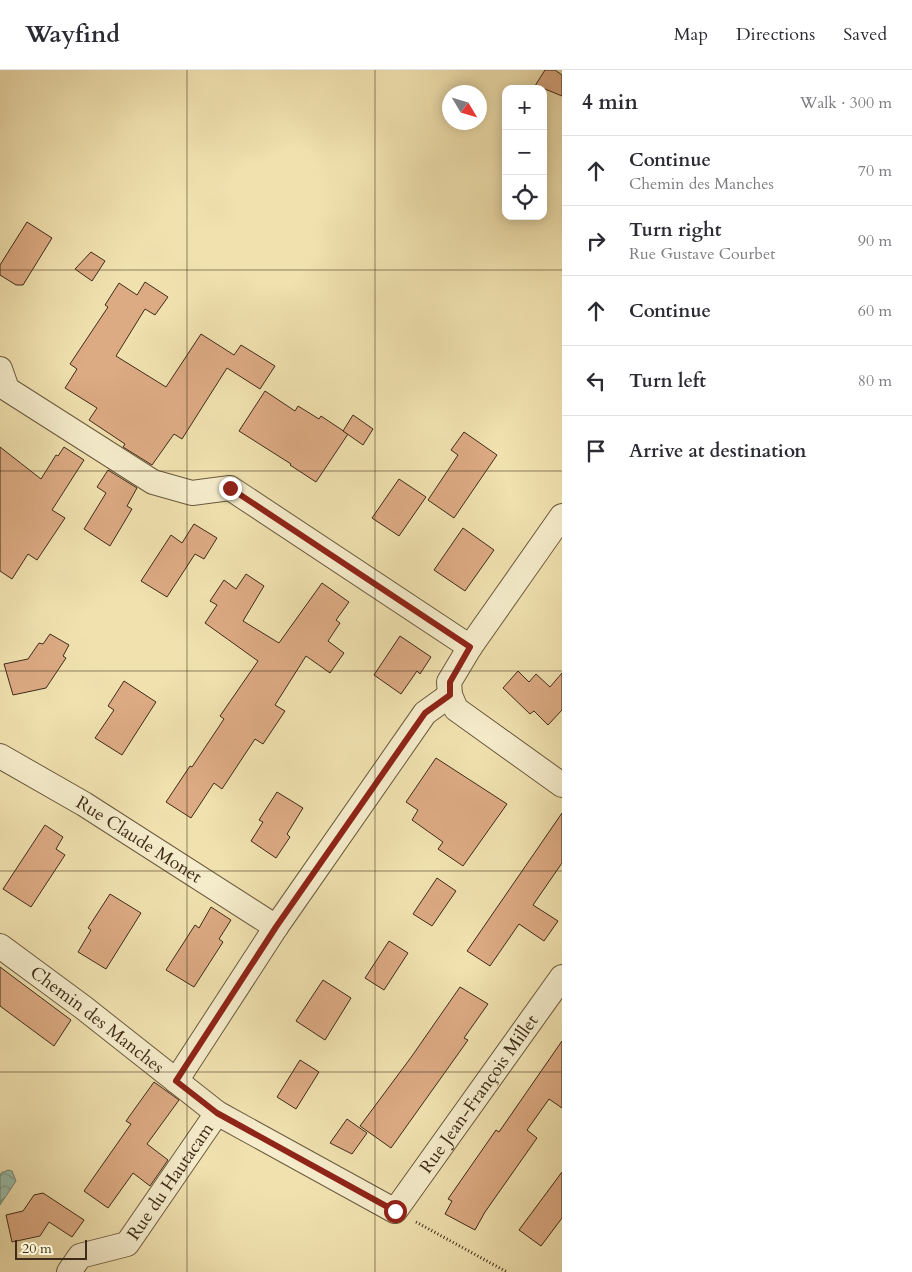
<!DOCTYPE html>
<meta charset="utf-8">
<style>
:root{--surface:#fff;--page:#f2f2f3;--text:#2b2b33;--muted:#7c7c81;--line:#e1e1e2}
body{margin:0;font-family:Cardo,serif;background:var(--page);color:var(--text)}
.controls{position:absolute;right:15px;top:15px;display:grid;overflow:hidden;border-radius:10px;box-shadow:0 2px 12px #0003}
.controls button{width:45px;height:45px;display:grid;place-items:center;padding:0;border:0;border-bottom:1px solid var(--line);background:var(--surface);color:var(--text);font:25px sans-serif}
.compass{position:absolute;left:442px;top:15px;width:45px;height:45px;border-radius:50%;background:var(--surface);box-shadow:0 2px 12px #0003;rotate:128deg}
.scale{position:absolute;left:15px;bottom:12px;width:72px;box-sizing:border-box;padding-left:5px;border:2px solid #3e2c17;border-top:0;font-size:14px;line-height:18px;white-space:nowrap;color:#3e2c17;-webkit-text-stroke:4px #f5eccb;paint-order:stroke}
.stop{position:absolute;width:15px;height:15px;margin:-11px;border:4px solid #8f2418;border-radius:50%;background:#fff}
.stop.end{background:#8f2418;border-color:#fff;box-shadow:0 1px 5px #0008}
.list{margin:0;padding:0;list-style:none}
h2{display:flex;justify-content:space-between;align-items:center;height:65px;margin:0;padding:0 20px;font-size:21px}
h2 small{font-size:16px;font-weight:400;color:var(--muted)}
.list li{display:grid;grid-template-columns:32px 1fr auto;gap:15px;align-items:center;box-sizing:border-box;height:70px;padding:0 20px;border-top:1px solid var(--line)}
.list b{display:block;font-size:19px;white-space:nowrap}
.list p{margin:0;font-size:16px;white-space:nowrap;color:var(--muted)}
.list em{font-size:16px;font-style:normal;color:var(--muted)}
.icon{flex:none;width:28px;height:28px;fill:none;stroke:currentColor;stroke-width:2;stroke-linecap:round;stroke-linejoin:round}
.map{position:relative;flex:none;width:562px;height:1202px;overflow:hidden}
header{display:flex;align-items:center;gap:30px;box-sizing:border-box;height:70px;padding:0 25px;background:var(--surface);border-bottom:1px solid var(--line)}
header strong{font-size:24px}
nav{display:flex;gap:28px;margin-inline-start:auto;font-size:18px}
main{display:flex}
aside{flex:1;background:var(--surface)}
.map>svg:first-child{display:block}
.water{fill:url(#water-waves);stroke:#75846f}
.building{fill:#dcaa83;stroke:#3e2c17}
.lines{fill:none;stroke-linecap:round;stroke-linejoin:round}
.minor-casing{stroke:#6a593d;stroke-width:26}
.path{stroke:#3e2c17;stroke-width:3;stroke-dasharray:1 2.5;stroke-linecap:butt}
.minor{stroke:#f5eccb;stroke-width:24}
.route{stroke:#8f2418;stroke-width:6}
.grid{fill:none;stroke:#3e2c17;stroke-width:1;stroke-opacity:0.55}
.labels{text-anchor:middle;stroke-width:4;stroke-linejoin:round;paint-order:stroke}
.street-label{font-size:18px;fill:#3e2c17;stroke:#f5eccb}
</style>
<header>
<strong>Wayfind</strong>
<nav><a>Map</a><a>Directions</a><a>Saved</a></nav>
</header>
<main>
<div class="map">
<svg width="562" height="1202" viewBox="0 0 562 1202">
<defs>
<pattern id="water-waves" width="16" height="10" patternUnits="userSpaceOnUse" patternTransform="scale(1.25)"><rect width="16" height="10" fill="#9abeaa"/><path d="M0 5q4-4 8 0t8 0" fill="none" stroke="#7f9b89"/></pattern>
</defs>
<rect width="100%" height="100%" fill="#f0e1af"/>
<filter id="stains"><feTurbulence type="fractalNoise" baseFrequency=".004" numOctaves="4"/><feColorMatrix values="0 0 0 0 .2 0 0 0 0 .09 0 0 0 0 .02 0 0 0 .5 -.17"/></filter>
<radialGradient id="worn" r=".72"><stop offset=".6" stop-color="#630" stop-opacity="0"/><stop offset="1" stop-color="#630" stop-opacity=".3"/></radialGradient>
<path class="water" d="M8,1100l4,1 4,10 -16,24v-30l2,-3h2z"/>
<g class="building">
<path d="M545,0h10l7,5v21l-17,-7h-12z"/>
<path d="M27,152l25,16 -29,47h-7l-16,-10v-10z"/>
<path d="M91,182l14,9 -13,20 -17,-12z"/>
<path d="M145,212l23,15 -13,18 -10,-6 -29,47 50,31 35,-53 33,21 7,-10 34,21 -15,23 -33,-21 -45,71 -8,-5 -22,31 -29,-18 2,-3 -36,-24 8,-12 -32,-20 12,-19 -7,-5 38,-57 -3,-2 14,-22 18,12z"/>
<path d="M265,321l30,20 3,-5 21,13 2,-3 27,18 -32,48 -26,-17 1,-1 -52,-33z"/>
<path d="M353,345l20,14 -10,16 -20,-14z"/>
<path d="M464,362l33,23 -43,63 -26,-18 30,-45 -7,-5z"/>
<path d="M0,377l41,32 15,-24 2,1 6,-9 20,13 -32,50 13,8 -28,42 -9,-6 -16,25 -12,-8z"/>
<path d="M108,400l29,18 -10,18 5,3 -22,37 -26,-17 22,-36 -9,-6z"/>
<path d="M399,409l27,18 -27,39 -27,-18z"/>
<path d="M194,454l23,14 -13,21 -9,-5 -28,43 -26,-16 30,-46 11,8z"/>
<path d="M463,458l31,22 -29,41 -31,-21z"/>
<path d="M246,504l18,12 -21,35 36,22 43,-60 27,19 -13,18 4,3 -12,18 16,12 -14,20 -24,-17 -31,49 10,6 -22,33 -8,-5 -33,50 -8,-6 -23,35 -25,-16 24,-36 2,1 32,-48 -4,-3 38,-55 -53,-38 12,-18 -7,-4 14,-21 12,9z"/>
<path d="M50,564l19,11 -6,11 3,2 -20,30 -33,7 -9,-31 24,-5 11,-16 4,1z"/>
<path d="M400,566l31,21 -11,17 -3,-3 -16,23 -27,-19z"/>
<path d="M518,601l11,11 7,-8 14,13 12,-14v37l-14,15 -14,-14 -4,3 -27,-26z"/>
<path d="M124,611l32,21 -34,53 -27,-17 19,-28 -6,-4z"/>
<path d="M436,688l71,46 -44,62 -25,-17 5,-7 -31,-22 6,-10 -12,-8z"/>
<path d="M277,722l26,16 -16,26 3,3 -14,21 -25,-17 12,-19 -4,-2z"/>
<path d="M562,743v50l-29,42 25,16 -14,20 -25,-17 -29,42 -23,-15z"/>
<path d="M45,755l18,12 -7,12 9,6 -34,52 -28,-18z"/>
<path d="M437,808l19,13 -24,35 -19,-12z"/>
<path d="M110,824l31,19 -35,56 -28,-17 13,-22 -3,-2z"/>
<path d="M211,837l20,13 -12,19 4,3 -29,45 -28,-17 29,-45 4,3z"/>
<path d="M389,871l19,12 -24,37 -19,-12z"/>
<path d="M0,897l71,53 -17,26 -54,-40z"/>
<path d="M323,910l28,18 -26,42 -29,-19z"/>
<path d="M460,917l28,17 -24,34 4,2 -77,108 -31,-22 52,-70z"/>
<path d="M562,971v67l-13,-9 -22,31 10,8 -52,74 -10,18 -30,-16 7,-13 -4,-2 48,-69 3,2z"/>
<path d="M300,990l19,12 -23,37 -19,-12z"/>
<path d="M154,1012l25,18 -32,44 21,16 -18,26 -17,-13 -25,35 -24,-17 47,-67 -5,-3z"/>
<path d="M347,1049l20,14 -15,21 -22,-11z"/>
<path d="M562,1102v46l-21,28 -22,-16z"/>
<path d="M43,1123l41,27 -12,17 -23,-15 -9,14 -28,6 -6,-27 17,-4 11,-16z"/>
</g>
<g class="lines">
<defs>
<g id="minor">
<path d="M0,299l7,20 146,93 39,11 38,-5 240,159 -21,35 1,13 6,14 106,76"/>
<path d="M470,577l92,-131"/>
<path id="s1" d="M0,686l84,48 192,123"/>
<path id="s2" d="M0,876l84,62 133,105 178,98 167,-234"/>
<path d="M176,1011l100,-154 149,-214 25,-18"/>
<path id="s3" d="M69,1202l11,-16 47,-12 90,-131"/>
</g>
</defs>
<use href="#minor" class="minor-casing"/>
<path class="path" d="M416,1152l91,50"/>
<use href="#minor" class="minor"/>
</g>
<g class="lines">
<path class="route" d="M230,418l240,159 -20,35v13l-25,18 -149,214 -100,154 41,32 178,98"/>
</g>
<path class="grid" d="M187,0v1202M375,0v1202M0,200h562M0,401h562M0,601h562M0,801h562M0,1002h562"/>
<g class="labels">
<g class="street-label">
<text dy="6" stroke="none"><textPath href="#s1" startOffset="162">Rue Claude Monet</textPath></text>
<text dy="6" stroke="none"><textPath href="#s2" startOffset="122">Chemin des Manches</textPath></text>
<text dy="6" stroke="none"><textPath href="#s2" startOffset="621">Rue Jean-François Millet</textPath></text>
<text dy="6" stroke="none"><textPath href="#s3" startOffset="144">Rue du Hautacam</textPath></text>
</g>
</g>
<rect width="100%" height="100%" filter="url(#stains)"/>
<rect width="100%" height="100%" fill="url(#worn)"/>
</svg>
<div class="controls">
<button>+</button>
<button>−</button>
<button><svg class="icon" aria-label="locate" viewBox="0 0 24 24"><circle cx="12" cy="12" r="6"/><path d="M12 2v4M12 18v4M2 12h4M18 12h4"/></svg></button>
</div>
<svg class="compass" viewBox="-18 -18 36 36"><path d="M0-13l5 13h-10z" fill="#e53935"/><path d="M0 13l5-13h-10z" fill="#7c7c81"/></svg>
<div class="scale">20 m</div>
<div class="stop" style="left:395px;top:1141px"></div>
<div class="stop end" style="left:230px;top:418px"></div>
</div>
<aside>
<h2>4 min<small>Walk · 300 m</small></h2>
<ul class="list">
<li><svg class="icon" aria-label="ahead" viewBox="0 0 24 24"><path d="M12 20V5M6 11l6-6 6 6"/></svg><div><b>Continue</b><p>Chemin des Manches</p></div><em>70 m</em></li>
<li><svg class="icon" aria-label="right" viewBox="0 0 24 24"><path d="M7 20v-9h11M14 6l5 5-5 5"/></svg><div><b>Turn right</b><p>Rue Gustave Courbet</p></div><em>90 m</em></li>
<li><svg class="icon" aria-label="ahead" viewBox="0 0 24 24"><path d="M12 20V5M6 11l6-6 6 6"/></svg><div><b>Continue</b></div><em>60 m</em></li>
<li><svg class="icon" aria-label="left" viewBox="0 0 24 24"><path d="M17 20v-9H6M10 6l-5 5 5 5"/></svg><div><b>Turn left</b></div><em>80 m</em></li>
<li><svg class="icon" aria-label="arrive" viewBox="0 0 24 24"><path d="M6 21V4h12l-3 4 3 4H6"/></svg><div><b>Arrive at destination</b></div></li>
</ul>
</aside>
</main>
